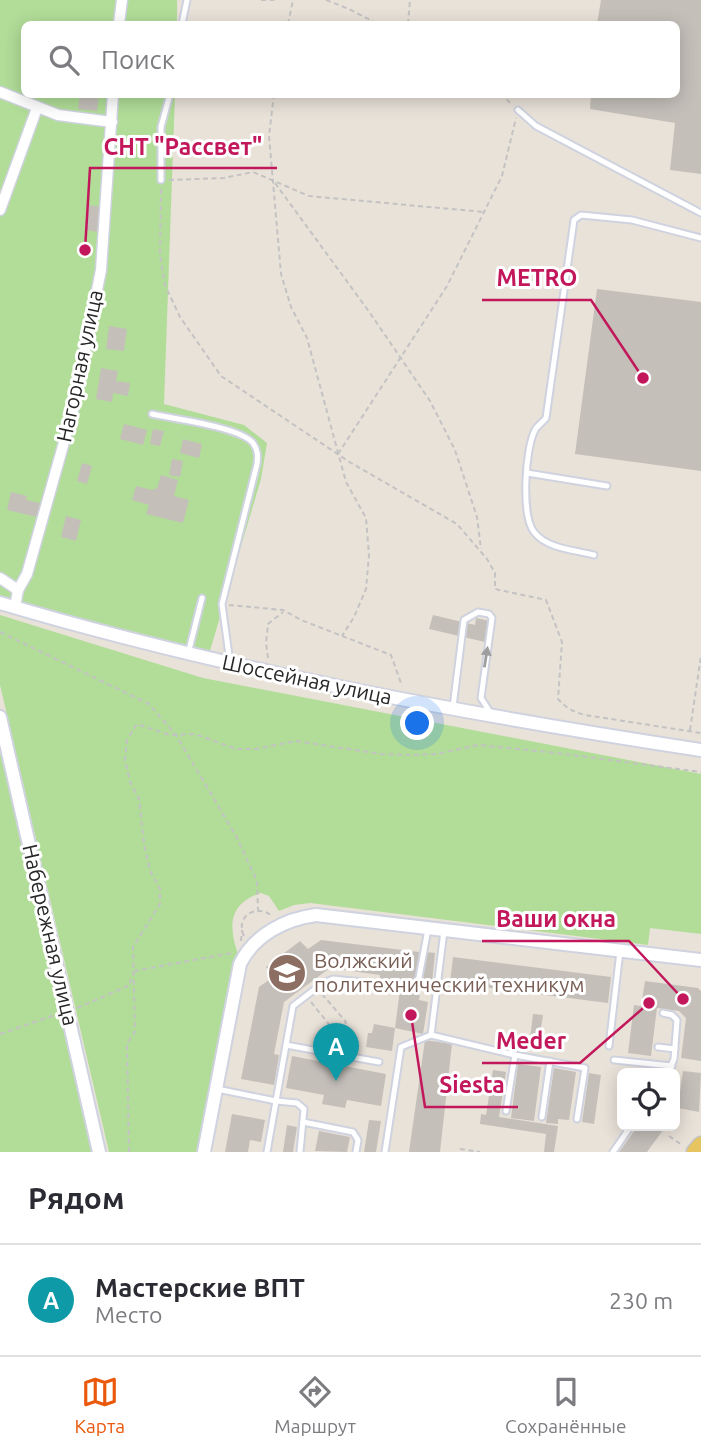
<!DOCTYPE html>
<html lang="ru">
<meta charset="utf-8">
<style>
:root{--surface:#fff;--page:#f2f2f3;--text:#2b2b33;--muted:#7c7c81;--line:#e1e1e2;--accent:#ea580c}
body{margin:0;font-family:Ubuntu,sans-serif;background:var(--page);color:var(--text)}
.controls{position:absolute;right:21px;bottom:21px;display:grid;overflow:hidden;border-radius:10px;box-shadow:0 4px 18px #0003}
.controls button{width:63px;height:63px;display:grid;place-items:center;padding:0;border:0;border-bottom:2px solid var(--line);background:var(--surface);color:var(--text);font:35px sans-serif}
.you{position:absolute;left:418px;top:724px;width:24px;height:24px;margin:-18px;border:5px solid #fff;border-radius:50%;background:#1a73e8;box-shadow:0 0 0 10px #1a73e833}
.badge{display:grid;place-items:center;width:46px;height:46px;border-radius:50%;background:var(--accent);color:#fff;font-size:23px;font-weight:700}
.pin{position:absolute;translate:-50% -58px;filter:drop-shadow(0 2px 4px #0008)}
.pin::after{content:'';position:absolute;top:37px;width:24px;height:21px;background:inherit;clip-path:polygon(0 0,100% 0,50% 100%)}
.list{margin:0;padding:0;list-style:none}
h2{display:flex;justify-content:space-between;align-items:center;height:91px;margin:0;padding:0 28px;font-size:30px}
h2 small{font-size:23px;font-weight:400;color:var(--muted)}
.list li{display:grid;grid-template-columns:46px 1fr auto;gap:21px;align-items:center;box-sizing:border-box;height:112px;padding:0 28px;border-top:2px solid var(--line)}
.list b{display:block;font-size:26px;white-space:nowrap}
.list p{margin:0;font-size:23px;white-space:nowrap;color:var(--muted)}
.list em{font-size:23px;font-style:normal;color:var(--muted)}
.icon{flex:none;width:38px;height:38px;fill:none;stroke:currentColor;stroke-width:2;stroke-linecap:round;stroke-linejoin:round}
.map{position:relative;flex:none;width:701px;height:1152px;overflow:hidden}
.search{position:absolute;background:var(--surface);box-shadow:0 4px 18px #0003;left:21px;right:21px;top:21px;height:77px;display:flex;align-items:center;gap:18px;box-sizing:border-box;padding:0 24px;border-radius:10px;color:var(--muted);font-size:26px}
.sheet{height:203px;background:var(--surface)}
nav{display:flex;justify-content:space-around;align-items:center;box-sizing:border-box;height:98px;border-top:2px solid var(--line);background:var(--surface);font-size:19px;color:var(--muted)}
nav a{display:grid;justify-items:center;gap:4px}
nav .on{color:var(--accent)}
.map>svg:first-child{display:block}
.green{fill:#b1dd98}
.building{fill:#c4bfb9}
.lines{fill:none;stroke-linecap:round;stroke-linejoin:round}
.service-casing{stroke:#cfd2df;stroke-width:9}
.minor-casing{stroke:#cfd2df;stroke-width:13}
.tertiary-casing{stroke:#cfd2df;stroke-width:16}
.primary-casing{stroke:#c3c3c3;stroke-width:19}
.path{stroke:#c3c3c3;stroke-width:2;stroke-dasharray:5 3.5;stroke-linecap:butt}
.service{stroke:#fff;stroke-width:5}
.minor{stroke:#fff;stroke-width:10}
.tertiary{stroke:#fff;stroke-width:12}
.primary{stroke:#e6c460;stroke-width:16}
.oneway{fill:#9e9e9e}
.labels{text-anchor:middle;stroke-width:6;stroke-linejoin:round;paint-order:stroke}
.street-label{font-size:21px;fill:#272727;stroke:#fff}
.education-label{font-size:21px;fill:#785e54;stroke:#fff;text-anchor:start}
.leader{fill:none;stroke:#c2185b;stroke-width:2.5}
.callout-dot{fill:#c2185b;stroke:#fff;stroke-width:2.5}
.callout-label{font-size:23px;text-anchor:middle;font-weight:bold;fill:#c2185b;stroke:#fff;stroke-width:6;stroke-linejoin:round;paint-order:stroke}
</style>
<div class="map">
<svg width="701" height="1152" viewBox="0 0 701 1152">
<rect width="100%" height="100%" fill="#e9e2d9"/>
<g class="green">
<path d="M0,0h177v24h-153v70l151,1 -11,309 80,21 23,18 -6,36 -52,175 -209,-56z"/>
<path d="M0,615l203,63 498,96v160l-51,-6 -2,17 -338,-42 -16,2 -15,6 -10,-15 -8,-3c-32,10 -33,33 -23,61l-40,198h-89l-109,-467z"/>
<path d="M0,742l6,25 86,385h-92z"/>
</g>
<g class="building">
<path d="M601,0h100v174l-31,-4 5,-47 -85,-14 1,-15h85v-70h-79z"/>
<path d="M80,94h19l-2,17 -19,-2z"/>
<path d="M88,205l14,2 -3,25 -14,-2z"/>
<path d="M597,289l104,13v169l-126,-17z"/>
<path d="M109,326l18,3 -3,22 -18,-2z"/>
<path d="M101,368l17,3 -2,10 14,2 -2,13 -15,-3 -1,9 -16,-3z"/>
<path d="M124,424l23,6 -4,15 -23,-6z"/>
<path d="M153,429l11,2 -4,15 -10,-2z"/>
<path d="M183,439l19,5 -3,14 -19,-5z"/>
<path d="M172,459l11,2 -3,16 -11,-2z"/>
<path d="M82,463l10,3 -5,18 -10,-3z"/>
<path d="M161,475l17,5 -4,16 15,4 -6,23 -37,-9 3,-9 -17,-5 4,-14 16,4 5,-2z"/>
<path d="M11,492l16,4 -1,4 14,3 -3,14 -30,-7z"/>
<path d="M66,516l15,4 -5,21 -15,-4z"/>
<path d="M433,615l42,10 1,-7 14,3 -5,21 -56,-13z"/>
<path d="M321,940l98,12 -4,33 -35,-5v-5l-50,-7 -46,34 -10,52 5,1 -5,30 -33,-6 18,-92 14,-10 -7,-10 34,-26 8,8z"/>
<path d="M426,952l9,1 -3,29 -9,-1z"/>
<path d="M453,957l158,20 -3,26 -158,-20z"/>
<path d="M645,981l53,7 3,3v70l-20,-3 5,-40 -7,-7 -22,-3 -6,48 -23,-3 6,-48 7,1z"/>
<path d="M400,990l20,3 -1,7 9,2 -5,32 -28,-6 -3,23 -26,-4 2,-14h4l2,-9 21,4z"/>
<path d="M533,1014l10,1 -5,34 -9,-2z"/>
<path d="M425,1040l27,4 -12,108h-31z"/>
<path d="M292,1056l94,18 -5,32 -34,-6 -2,8 -23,-4 2,-9 -38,-7z"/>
<path d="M518,1064l23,3 -7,54 -23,-3z"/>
<path d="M554,1068l22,4 -7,48 -11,-1v5l-12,-1z"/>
<path d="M493,1070l13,2 -7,45 59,9 -4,26h-10l2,-18 -66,-10 1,-10 5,1z"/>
<path d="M683,1071l18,2 -2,39 -21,-4 -3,5v-18l4,4z"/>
<path d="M589,1073l12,2 -7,49 -12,-2z"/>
<path d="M232,1114l33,6 -4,22 -11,-2 -2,12h-23z"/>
<path d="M369,1120l12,1 -5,31h-12z"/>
<path d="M287,1125l10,2 -4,25h-10z"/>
<path d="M638,1126h28l-19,26h-28z"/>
<path d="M319,1131l31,6 -3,15 -32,-1z"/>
</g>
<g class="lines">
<defs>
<g id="service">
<path d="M182,24l5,-24"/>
<path d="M518,110l18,16 165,87"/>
<path d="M161,180v-53l9,-33"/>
<path d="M152,414c22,5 88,13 101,29 5,7 5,13 4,21l-35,140 8,59"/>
<path d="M527,473l80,13"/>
<path d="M594,555c-19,-5 -47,-6 -60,-23 -13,-17 -9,-83 1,-102 2,-4 8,-8 11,-12l28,-198 7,-5 51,5 69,18"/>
<path d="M188,654l14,-56"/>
<path d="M453,707l11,-87 14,-8 11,2 3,4 -11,80 9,14"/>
<path d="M663,1013l9,2 5,5 -3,39 -6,14"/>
<path d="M431,1035l13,-104"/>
<path d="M286,1045l93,17"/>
<path d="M609,1046l11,-95"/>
<path d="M658,1047l17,2"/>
<path d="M614,1060l58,6"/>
<path d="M217,1089l59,12 17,-95 30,-23 10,-4 84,9 11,-59"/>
<path d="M506,1111l9,-56"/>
<path d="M542,1117l8,-56"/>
<path d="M303,1122l50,10 5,8 -2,12"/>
<path d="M267,1152l9,-51 21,2 7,6 -4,43"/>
<path d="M385,1152l16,-105 30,-12 84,20 70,13 -8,51"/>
<path d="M613,1152l18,-26"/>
</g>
<g id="minor">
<path d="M119,24l3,-24"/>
<path d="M0,92l58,23 54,7"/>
<path d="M0,210l37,-102"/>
<path d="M0,578l18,12"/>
<path d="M15,607l3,-17 9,-16 46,-164 28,-140 12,-176"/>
</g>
<g id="tertiary">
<path d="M0,603c229,68 465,111 701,147"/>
<path d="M0,717l99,435"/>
<path d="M204,1152l36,-188c14,-29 45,-45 76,-49l385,45"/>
</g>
<path id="primary" d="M695,1152l6,-7"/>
</defs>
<use href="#service" class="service-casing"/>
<use href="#minor" class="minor-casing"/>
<use href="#tertiary" class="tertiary-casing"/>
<use href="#primary" class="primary-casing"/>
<g class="path">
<path d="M261,0h15"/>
<path d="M326,0l23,9 29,15"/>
<path d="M288,24l5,-24"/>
<path d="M408,24l2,-24"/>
<path d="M274,94l-5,42 12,138 10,33 16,31 39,144 20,36 3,37 -3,34 -12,28 -12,19"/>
<path d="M500,94l13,11"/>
<path d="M169,180l55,-2 29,-6 56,24 175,16"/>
<path d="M275,183l95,130 60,88 25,49 22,67 4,32"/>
<path d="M161,189l-1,66 5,30 15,32 41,59 130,87 106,61 30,35 8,14v16l51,11 16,42 -4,57c8,9 16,13 27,16l116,18"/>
<path d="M338,454l109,-168 55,-110 14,-58"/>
<path d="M229,605l54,5 18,10 90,35 11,31"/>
<path d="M0,632l149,72 27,31 60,101 21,45 1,29"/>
<path d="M268,658l-2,-15 2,-19 15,-12"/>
<path d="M690,730l11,-74"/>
<path d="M244,936c-9,-19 11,-32 27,-21"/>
<path d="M241,941l1,-11"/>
<path d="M134,971l98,-18"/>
<path d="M322,994l24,28 -8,15"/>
<path d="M311,1002l29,36 -2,8"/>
<path d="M77,1008l53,-23 1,-7"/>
<path d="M0,1034l55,-19"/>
<path d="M669,1136l13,9"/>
<path d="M460,1149l20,3"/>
<path d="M129,1152l-2,-109 8,-11 -2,-85 27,-43v-15l-10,-18 -6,-27 -5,-45 -9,-17 -5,-22 2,-20 10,-16 33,11 25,-1 41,15h20l40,-8 85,13 30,1 26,-1 41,-9 79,8 144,19"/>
</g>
<use href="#service" class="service"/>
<use href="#minor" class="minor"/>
<use href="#tertiary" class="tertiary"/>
<use href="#primary" class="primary"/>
</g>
<defs><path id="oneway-solid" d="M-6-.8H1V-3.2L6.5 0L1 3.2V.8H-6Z" transform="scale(1.75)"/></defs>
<use class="oneway" href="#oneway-solid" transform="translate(486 657) rotate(-81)"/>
<defs>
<symbol id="university-disc" viewBox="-11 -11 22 22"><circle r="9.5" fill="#8d6e63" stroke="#fff"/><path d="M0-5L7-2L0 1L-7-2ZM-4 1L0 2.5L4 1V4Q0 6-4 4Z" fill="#fff"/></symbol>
</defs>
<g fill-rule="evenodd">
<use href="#university-disc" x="265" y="951" width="44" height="44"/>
</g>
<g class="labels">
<g class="street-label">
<text transform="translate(80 366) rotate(-78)" y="7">Нагорная улица</text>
<text transform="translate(307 680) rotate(12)" y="7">Шоссейная улица</text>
<text transform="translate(50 935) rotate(77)" y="7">Набережная улица</text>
</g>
<g class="education-label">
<text x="314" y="968">Волжский<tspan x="314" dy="24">политехнический техникум</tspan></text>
</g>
</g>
<path class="leader" d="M85 250L90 168H277M643 378L591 300H482M683 999L629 941H482M649 1003L580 1063H482M411 1015L425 1107H518"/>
<g class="callout-dot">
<circle cx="85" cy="250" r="7"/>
<circle cx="643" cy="378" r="7"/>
<circle cx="683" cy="999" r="7"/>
<circle cx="649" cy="1003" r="7"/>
<circle cx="411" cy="1015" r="7"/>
</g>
<g class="callout-label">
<text x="183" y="155">СНТ "Рассвет"</text>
<text x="537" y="286">METRO</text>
<text x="556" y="927">Ваши окна</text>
<text x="531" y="1049">Meder</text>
<text x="472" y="1093">Siesta</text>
</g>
</svg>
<div class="controls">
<button><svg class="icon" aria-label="locate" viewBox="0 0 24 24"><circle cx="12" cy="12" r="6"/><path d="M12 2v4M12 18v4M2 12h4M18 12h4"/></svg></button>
</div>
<div class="you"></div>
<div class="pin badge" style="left:336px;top:1081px;background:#0f9aa8">A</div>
<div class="search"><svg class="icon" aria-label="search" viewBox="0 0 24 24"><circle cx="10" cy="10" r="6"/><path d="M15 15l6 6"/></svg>Поиск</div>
</div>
<section class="sheet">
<h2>Рядом<small></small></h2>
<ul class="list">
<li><span class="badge" style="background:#0f9aa8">A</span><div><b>Мастерские ВПТ</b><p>Место</p></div><em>230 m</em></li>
</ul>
</section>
<nav>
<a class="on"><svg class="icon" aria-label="map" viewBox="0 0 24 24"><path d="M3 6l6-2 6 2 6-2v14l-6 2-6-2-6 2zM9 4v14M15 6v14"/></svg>Карта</a>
<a><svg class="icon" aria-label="directions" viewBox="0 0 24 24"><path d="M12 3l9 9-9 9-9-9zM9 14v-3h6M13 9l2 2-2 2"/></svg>Маршрут</a>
<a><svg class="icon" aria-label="saved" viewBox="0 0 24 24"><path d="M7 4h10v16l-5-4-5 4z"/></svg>Сохранённые</a>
</nav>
